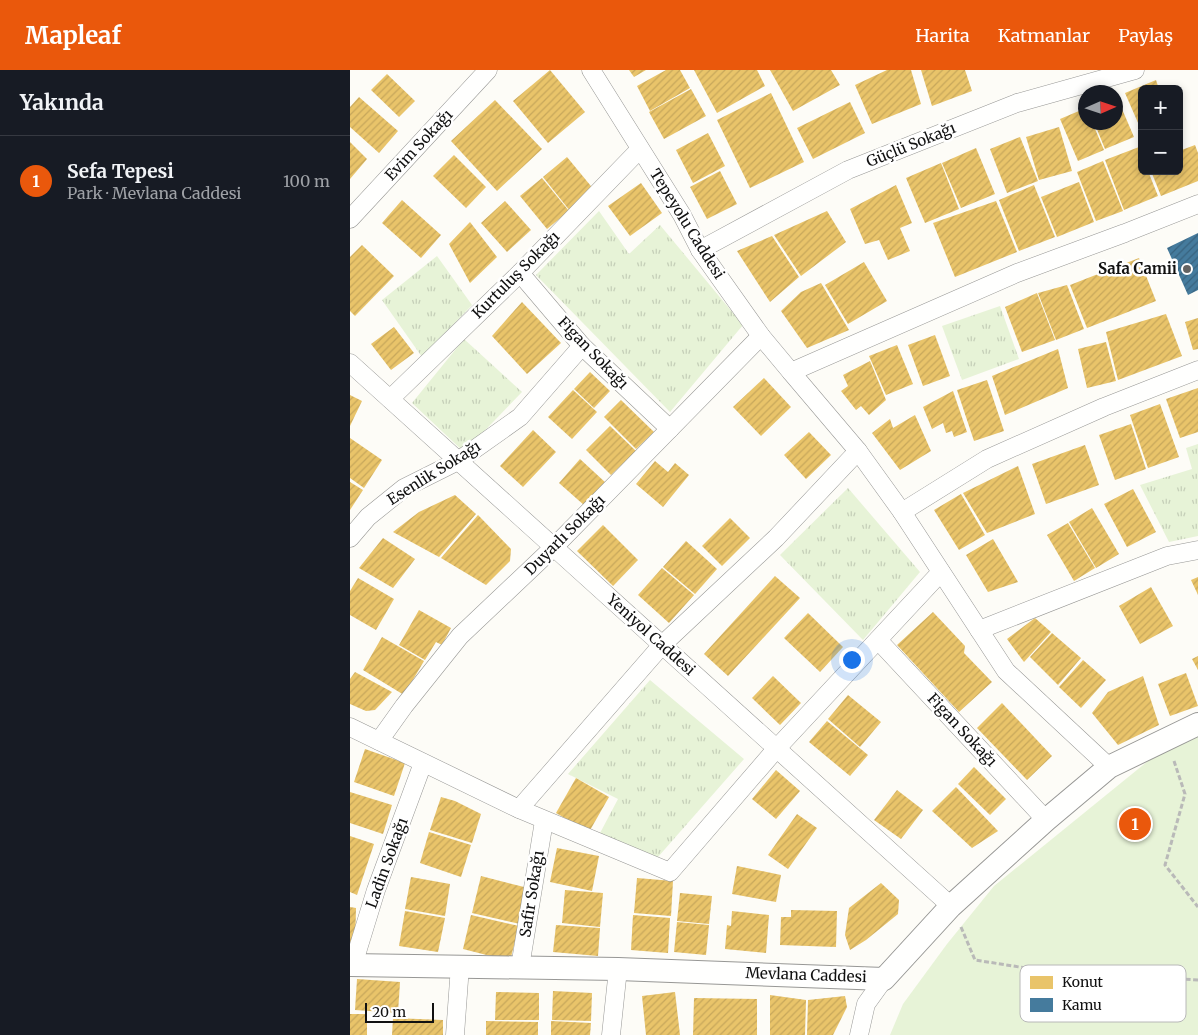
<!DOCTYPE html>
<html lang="tr">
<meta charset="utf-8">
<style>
:root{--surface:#171b24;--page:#20242c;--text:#f1f3f6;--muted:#9ea1a6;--line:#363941;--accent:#ea580c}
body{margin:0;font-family:Merriweather,serif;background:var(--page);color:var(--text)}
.controls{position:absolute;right:15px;top:15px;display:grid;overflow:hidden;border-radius:8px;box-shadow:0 2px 8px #0003}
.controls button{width:45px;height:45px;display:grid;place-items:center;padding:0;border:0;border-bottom:1px solid var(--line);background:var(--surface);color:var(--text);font:25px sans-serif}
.compass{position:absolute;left:728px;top:15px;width:45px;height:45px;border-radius:50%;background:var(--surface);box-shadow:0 2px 8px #0003;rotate:87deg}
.scale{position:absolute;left:15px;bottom:12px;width:69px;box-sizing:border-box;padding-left:5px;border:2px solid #111;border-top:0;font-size:14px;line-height:18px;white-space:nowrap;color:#111;-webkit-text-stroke:4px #fff;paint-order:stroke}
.you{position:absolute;left:501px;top:589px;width:18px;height:18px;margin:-12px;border:4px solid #fff;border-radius:50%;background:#1a73e8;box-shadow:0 0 0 8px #1a73e833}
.badge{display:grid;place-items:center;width:32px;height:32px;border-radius:50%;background:var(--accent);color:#fff;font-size:16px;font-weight:700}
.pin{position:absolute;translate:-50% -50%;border:2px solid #fff;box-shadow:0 1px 5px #0006}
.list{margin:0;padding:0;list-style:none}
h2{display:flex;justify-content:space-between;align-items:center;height:65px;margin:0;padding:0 20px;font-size:21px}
h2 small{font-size:16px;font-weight:400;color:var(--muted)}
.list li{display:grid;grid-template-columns:32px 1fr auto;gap:15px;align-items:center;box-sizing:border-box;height:90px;padding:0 20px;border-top:1px solid var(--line)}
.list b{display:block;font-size:19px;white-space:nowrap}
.list p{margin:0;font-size:16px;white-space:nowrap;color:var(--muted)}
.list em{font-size:16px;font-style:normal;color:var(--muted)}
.map{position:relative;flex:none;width:848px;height:965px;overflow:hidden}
header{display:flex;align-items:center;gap:30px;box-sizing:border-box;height:70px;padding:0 25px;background:var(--accent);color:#fff}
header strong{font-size:24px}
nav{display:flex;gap:28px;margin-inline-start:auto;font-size:18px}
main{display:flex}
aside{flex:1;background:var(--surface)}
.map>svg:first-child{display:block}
.grass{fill:url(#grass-tufts)}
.park{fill:#e7f3d7}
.homes{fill:url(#homes-hatch)}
.public{fill:url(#public-hatch)}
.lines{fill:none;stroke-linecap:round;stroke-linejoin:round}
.minor-casing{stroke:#979795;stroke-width:19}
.tertiary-casing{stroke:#979795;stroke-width:24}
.path{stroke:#b9b9b8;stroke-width:3;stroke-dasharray:5 2.5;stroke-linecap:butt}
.minor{stroke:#fffffe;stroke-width:18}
.tertiary{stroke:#fffffe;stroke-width:22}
.poi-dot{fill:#646362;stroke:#fff;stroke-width:2}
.labels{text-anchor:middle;stroke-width:5;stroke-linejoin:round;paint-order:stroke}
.street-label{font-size:15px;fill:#111;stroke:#fff}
.poi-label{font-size:15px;font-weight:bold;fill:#111;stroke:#fff;text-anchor:end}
.key{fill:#fff;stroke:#b8b8b8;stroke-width:1}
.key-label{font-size:14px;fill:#111}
</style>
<header>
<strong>Mapleaf</strong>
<nav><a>Harita</a><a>Katmanlar</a><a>Paylaş</a></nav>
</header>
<main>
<aside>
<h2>Yakında<small></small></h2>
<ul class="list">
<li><span class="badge">1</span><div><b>Sefa Tepesi</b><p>Park · Mevlana Caddesi</p></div><em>100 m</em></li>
</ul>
</aside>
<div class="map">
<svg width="848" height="965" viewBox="0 0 848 965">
<defs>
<pattern id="grass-tufts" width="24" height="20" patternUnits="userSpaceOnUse" patternTransform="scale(1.25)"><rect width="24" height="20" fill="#e7f3d7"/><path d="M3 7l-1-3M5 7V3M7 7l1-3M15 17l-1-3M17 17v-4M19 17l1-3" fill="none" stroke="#c5cfb8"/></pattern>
<pattern id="homes-hatch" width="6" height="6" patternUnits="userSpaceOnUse" patternTransform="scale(1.25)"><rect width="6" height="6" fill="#e9c46a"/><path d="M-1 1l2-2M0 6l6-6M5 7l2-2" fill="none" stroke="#c7a75b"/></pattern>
<pattern id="public-hatch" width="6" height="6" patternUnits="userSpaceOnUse" patternTransform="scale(1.25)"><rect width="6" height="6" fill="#457b9d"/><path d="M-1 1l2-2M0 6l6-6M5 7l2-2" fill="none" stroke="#38637f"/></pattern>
</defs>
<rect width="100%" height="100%" fill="#fdfcf7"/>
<g class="grass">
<path d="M249,141l30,43 31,-29 83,100 -73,87 -134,-137z"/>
<path d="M87,186l35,49 -50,52 -40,-57z"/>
<path d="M650,236l19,53 -57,21 -20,-54z"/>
<path d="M114,269l58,53 -58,60 -52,-49z"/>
<path d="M848,374v92l-29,6 -29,-57 52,-16 -6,-21z"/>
<path d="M498,418l72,84 -57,68 -83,-85z"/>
<path d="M300,610l94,79 -86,98 -59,-22 19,-36 -50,-25z"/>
</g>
<path class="park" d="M848,661v304h-308l13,-31 44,-60 47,-58 154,-125z"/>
<g class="homes">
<path d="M200,0l35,42 -37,31 -35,-42z"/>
<path d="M279,0h17l-12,7z"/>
<path d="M316,0h14l10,18 -40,23 -13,-25z"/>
<path d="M344,0h63l8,16 -48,27z"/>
<path d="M420,0h61l9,15 -47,26z"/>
<path d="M537,0h24l10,34 -49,20 -17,-39z"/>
<path d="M571,0h44l7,21 -40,15z"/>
<path d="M37,4l28,27 -16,16 -28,-27z"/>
<path d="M806,10l3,9h-17v43l-17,-39z"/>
<path d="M341,19l15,27 -42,23 -15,-27z"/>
<path d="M421,23l33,69 -54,26 -33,-68z"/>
<path d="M766,25l18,42 -29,12 -11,-27h22z"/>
<path d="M9,27l39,34 -19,22 -29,-26v-20z"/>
<path d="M145,30l47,49 -45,42 -46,-50z"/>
<path d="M500,32l15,31 -52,26 -16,-31z"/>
<path d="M736,38v14h6l12,28 -26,11 -18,-42z"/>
<path d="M709,57l13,44 -33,9 -13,-43z"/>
<path d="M358,63l17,33 -32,17 -17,-33z"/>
<path d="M670,67l18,44 -31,12 -17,-44z"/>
<path d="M0,72l17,17 -17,20z"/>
<path d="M845,75l3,8v28l-37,15 -10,-25h28v-20z"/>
<path d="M789,77l3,7v17h6l10,25 -34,14 -19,-50z"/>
<path d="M626,78l19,46 -34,14 -19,-45z"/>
<path d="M104,85l32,32 -20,21 -33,-32z"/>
<path d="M217,87l28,34 -25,20 -27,-34z"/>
<path d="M753,91l20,50 -27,10 -19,-49z"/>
<path d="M591,93l18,46 -34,14 -19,-45z"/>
<path d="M370,101l17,33 -30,15 -17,-32z"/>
<path d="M192,108l27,33 -22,18 -27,-33z"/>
<path d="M729,112l15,40 -37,15 -16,-40z"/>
<path d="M291,113l21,30 -32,23 -22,-30z"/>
<path d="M546,115l16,38 -12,5 10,23 -22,9 -9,-20 -14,4 -15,-35z"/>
<path d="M684,115l21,52 -36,14 -20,-51z"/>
<path d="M52,130l39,35 -20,23 -39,-35z"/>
<path d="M155,131l26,29 -24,22 -26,-29z"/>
<path d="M646,131l21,51 -62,25 -22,-54z"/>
<path d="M477,141l19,31 -45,34 -27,-41z"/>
<path d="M120,152l27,35 -27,26 -21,-39z"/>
<path d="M422,166l27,41 -29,25 -33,-51z"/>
<path d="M12,175l32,31 -39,40 -5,-5v-54z"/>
<path d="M789,188l17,43 -69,27 -17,-43z"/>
<path d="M514,192l23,39 -39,23 -23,-39z"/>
<path d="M471,213l28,47 -42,18 -26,-37 20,-19z"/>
<path d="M717,215l17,44 -28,11 -18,-47z"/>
<path d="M687,223l18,47 -33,12 -17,-45z"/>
<path d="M172,232l39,41 -34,31 -35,-38z"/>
<path d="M816,244l16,42 -64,24 -12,-48z"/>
<path d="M848,248v31l-5,1 -8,-28z"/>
<path d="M44,257l20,26 -23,17 -20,-26z"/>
<path d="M585,265l15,41 -27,10 -15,-41z"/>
<path d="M756,272l10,39 -29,7 -9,-39z"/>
<path d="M547,275l16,39 -27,11 -17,-39z"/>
<path d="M708,279l10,39 -63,27 -13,-39z"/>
<path d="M520,291l16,39 -17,15 -8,-9 -5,4 -15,-19 7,-5 -5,-11z"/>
<path d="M240,302l20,19 -16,17 -20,-19z"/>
<path d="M414,308l27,29 -30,29 -28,-29z"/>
<path d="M637,310l17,51 -30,10 -17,-51z"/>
<path d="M848,318v44l-18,6 -14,-39z"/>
<path d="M223,320l24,22 -25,27 -24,-22z"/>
<path d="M603,321l14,41 -13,5 -2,-6 -6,2 -3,-10 -11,6 -9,-22z"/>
<path d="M0,325l12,6 -12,25z"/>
<path d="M271,330l33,32 -18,17 -32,-32z"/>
<path d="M810,334l19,53 -31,11 -18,-53z"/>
<path d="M565,345l16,36 -31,19 -28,-37 18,-14 3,9z"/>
<path d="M781,354l15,45 -31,11 -16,-45z"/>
<path d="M260,356l26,25 -25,24 -25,-25z"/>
<path d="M183,360l23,22 -33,35 -23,-21z"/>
<path d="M459,362l22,23 -25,24 -22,-24z"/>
<path d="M0,368l32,22 -18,28 -14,-10z"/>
<path d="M735,375l14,40 -53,19 -14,-40z"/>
<path d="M230,389l26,24 -21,23 -26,-23z"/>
<path d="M305,391l13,11 7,-9 14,12 -26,32 -27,-23z"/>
<path d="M668,396l17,48 -48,19 -24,-40z"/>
<path d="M0,412l13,8 -13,20z"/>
<path d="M783,419l23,43 -29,15 -23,-43z"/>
<path d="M611,424l24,41 -26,15 -25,-40z"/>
<path d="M105,425l21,19 -37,43 -46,-25 26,-20z"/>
<path d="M742,438l27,46 -23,14 -27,-46z"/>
<path d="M128,445l33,34 -1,12 -24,24 -45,-27z"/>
<path d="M380,448l20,20 -28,28 -20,-20z"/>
<path d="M718,453l27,45 -21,13 -27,-46z"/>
<path d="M253,455l35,35 -25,26 -36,-35z"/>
<path d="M33,468l32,21 -22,29 -34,-20z"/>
<path d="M643,469l25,43 -30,10 -22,-37z"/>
<path d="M336,471l31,28 -22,25 -32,-27z"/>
<path d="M312,498l32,27 -25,28 -31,-28z"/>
<path d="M425,506l25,22 -72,78 -24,-22z"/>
<path d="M848,507v18l-7,-15z"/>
<path d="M8,508l36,21 -18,31 -26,-15v-24z"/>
<path d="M801,517l22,39 -33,18 -21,-38z"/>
<path d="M69,540l32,18 -9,17 -6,-3 -11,18 -26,-15z"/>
<path d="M583,542l32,34 -1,7 28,29 -33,30 -62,-67z"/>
<path d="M458,543l35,34 -23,25 -36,-34z"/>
<path d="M685,548l16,14 -27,30 -17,-23z"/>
<path d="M702,563l29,25 -23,27 -28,-28z"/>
<path d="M32,567l42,24 -20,34 -41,-25z"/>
<path d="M848,586v14l-6,-11z"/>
<path d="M733,590l23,20 -25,28 -22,-21z"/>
<path d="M5,602l37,20 -17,18 -9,1 -16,-7v-25z"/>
<path d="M836,603l12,33 -28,10 -12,-32z"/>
<path d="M423,606l28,27 -21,22 -28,-27z"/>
<path d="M793,606l16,49 -41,20 -26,-32 16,-21z"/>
<path d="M498,625l33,27 -21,25 -32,-28z"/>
<path d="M652,633l50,53 -25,24 -50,-52z"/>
<path d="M477,651l41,34 -18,21 -41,-34z"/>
<path d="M15,679l40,14 -11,33 -40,-14z"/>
<path d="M624,697l32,32 -16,16 -32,-31z"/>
<path d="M426,700l24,21 -24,28 -24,-20z"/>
<path d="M226,708l33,19 -20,35 -33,-19z"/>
<path d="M606,717l42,44 -26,17 -40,-37z"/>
<path d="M547,720l26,20 -22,29 -27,-19z"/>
<path d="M0,722l42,13 -9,29 -33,-11z"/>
<path d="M91,727l14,4 26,13 -9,29 -42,-13z"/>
<path d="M447,744l20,14 -29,41 -20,-14z"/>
<path d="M79,762l42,13 -10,32 -41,-14z"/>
<path d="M0,766l24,8 -17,51 -7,-3z"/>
<path d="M207,778l42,8 -7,35 -42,-9z"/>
<path d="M387,796l44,9 -5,27 -44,-8z"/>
<path d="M131,806l47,12 -8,36 -48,-11z"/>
<path d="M61,807l39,7 -5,32 -40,-7z"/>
<path d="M287,808l36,3 -2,35 -37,-3z"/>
<path d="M531,813l18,17 -1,14 -32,26 -16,10 -5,-15 4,-27z"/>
<path d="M215,820l38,3 -3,34 -38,-4z"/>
<path d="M330,823l32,3 -3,28 -32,-3z"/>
<path d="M0,837l6,1 -1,40 -5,-1z"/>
<path d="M441,840l46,1 -1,36 -56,-2 1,-28h10z"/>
<path d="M55,841l40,7 -7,34 -39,-6z"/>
<path d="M382,841l37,4 -3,38 -41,-4 2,-24 4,1z"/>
<path d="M121,845l48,11 -9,35 -47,-12z"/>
<path d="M283,845l37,3 -2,35 -37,-3z"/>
<path d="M327,852l32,3 -3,30 -32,-3z"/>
<path d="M206,855l44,3 -2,28 -45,-4z"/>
<path d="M7,909l43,3 -2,31 -43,-3z"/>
<path d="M203,921l39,2 -1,28 -39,-1z"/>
<path d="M146,922l43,1v27h-44z"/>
<path d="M325,922l5,43h-34l-4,-39z"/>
<path d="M420,925l36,5 -1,35h-35z"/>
<path d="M495,926l2,11 -14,28h-26l1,-35z"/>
<path d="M344,928l63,1v36h-64z"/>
<rect x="0" y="944" width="17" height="21"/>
<path d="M43,948l50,2v15h-51z"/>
<path d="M136,951l52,1v13h-52z"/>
<path d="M201,951l40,2 -1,12h-39z"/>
</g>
<path class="public" d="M848,163v57l-10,5 -21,-47z"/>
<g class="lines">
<defs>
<g id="minor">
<path d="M241,0l91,145 18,35 61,86 30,36"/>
<path d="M0,149l138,-149"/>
<path d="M350,180l148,-80 169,-67 118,-33"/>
<path d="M170,203l62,73 88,83"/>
<path d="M0,293l601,543"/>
<path d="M40,329l130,-126 120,-124"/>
<path d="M508,381l-67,-79 226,-99 108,-40 73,-29"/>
<path d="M552,442l85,-53 117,-52 94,-37"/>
<path d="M0,468l18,-21 36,-29 54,-27 62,-44 62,-71"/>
<path d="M629,560l188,-74 31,-6"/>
<path d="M528,570l168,180"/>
<path d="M0,657l169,82 143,-164 114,-107 82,-87 44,61 104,159 103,96"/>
<path d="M29,671l25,-35 56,-70 94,-89 207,-211"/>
<path d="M169,739l151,63 107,-124 164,-176"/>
<path d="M3,895l23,-75 47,-127"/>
<path d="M170,897l24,-146"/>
<path d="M105,965l5,-69"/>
<path d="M261,965l7,-66"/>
<path d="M509,965l7,-31 18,-25"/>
</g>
<path id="tertiary" d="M0,895l268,4 266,10 67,-73 95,-86 63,-53 89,-43"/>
</defs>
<use href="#minor" class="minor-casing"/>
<use href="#tertiary" class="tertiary-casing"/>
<g class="path">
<path d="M824,691l11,33 -20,71 33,42"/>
<path d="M611,857l14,33 57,9 166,11"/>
</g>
<use href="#minor" class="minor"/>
<use href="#tertiary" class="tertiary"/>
</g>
<circle class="poi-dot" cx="837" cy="199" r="5"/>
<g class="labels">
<g class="street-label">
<text transform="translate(69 75) rotate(-47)" y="5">Evim Sokağı</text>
<text transform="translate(561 75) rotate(-22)" y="5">Güçlü Sokağı</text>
<text transform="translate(337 154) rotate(58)" y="5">Tepeyolu Caddesi</text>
<text transform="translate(166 205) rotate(-45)" y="5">Kurtuluş Sokağı</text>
<text transform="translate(243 283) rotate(46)" y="5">Figan Sokağı</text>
<text transform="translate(84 403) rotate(-32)" y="5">Esenlik Sokağı</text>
<text transform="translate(215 465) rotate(-45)" y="5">Duyarlı Sokağı</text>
<text transform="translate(301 565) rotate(42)" y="5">Yeniyol Caddesi</text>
<text transform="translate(612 660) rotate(47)" y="5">Figan Sokağı</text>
<text transform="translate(37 793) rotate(-70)" y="5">Ladin Sokağı</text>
<text transform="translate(182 824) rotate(-81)" y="5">Safir Sokağı</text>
<text transform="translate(456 905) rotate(2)" y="5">Mevlana Caddesi</text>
</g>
<g class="poi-label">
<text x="827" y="204">Safa Camii</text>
</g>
</g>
<rect x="670" y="895" width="166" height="57" rx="8" class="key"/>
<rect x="680" y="906" width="23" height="13" fill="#e9c46a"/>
<rect x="680" y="928" width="23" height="14" fill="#457b9d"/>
<g class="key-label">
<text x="712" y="917">Konut</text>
<text x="712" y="940">Kamu</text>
</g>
</svg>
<div class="controls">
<button>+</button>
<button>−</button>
</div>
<svg class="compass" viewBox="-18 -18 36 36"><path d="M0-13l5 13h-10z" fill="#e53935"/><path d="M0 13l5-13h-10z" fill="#9ea1a6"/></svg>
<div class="scale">20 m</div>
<div class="you"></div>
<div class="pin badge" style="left:785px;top:754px">1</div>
</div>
</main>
